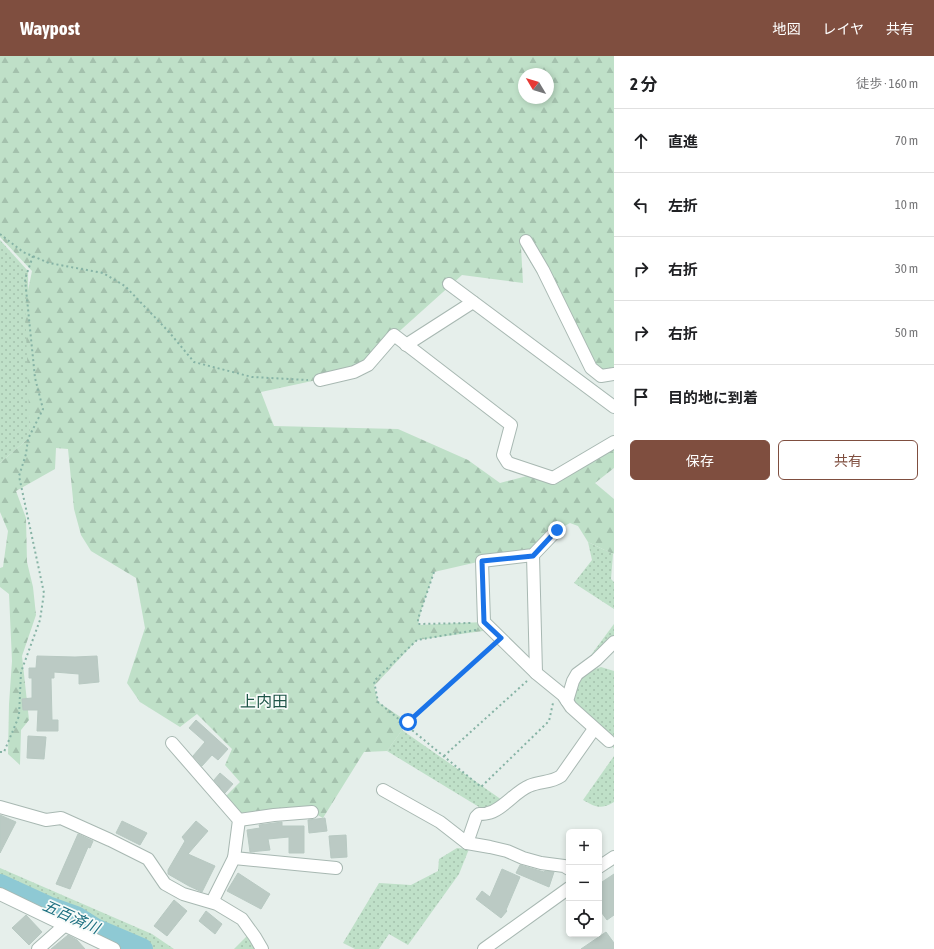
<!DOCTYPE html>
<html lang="ja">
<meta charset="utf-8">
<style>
:root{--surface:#fff;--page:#f2f2f2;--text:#202124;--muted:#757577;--line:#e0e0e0;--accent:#7f4e3f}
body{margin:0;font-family:"Asap Condensed","Noto Sans JP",sans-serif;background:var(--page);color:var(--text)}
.controls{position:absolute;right:12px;bottom:12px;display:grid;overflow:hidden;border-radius:6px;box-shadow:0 2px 6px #0003}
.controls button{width:36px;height:36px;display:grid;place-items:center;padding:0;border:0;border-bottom:1px solid var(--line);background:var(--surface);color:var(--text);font:20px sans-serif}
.compass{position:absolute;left:518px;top:12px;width:36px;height:36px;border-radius:50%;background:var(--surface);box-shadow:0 2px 6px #0003;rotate:308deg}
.stop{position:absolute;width:12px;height:12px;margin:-9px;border:3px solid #1a73e8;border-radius:50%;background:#fff}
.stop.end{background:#1a73e8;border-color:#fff;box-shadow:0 1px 4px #0008}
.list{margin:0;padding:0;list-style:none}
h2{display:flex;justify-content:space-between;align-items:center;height:52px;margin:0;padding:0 16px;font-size:17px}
h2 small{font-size:13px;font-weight:400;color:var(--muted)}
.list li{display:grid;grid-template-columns:26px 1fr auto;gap:12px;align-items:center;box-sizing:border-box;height:64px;padding:0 16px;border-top:1px solid var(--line)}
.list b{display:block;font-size:15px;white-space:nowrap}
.list em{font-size:13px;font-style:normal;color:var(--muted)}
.actions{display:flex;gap:8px;padding:12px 16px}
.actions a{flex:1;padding:9px 0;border:1px solid var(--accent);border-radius:6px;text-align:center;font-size:14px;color:var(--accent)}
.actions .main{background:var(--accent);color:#fff}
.icon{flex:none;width:22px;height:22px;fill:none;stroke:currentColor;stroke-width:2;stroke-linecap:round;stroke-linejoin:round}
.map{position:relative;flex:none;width:614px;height:893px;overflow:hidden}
header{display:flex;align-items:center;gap:24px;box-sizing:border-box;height:56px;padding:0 20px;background:var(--accent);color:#fff}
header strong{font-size:19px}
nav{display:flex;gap:22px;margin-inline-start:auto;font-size:14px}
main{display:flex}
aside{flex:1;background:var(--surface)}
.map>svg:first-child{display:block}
.grass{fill:url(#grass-dots)}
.forest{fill:url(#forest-firs);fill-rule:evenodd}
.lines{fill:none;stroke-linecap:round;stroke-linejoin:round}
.river{stroke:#8ec9d4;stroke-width:22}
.building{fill:#bbcac4;stroke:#b8c9c2}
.minor-casing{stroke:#a8b8b2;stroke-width:14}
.path{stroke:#86b3a5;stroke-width:2;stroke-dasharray:2 3;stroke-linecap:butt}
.minor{stroke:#fff;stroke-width:12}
.route{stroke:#1a73e8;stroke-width:5}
.labels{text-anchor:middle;stroke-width:3.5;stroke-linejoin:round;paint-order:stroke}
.water-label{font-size:15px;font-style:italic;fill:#1c6f80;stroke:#f7fbf9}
.quarter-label{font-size:16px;fill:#1f5548;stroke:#f7fbf9}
</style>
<header>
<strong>Waypost</strong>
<nav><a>地図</a><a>レイヤ</a><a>共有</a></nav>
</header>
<main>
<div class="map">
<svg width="614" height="893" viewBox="0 0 614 893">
<defs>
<pattern id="grass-dots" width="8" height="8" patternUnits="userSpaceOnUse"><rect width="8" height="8" fill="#bfe0c8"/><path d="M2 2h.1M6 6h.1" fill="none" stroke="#a4c1ad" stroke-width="1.8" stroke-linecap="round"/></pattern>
<pattern id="forest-firs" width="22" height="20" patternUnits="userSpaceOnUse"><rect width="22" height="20" fill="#bfe0c8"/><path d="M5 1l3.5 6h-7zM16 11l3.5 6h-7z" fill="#a4c1ad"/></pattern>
</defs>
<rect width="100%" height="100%" fill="#e6efeb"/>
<g class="grass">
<path d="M0,184l28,31 2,166 -30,26z"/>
<path d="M588,486l25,12 -2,25 3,3v27l-40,-26 18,-23z"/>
<path d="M614,568v14l-23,17z"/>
<path d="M601,611l13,4v78l-4,-7 -28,-28 -10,-15 11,-26z"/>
<path d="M402,674l100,70 -18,10 -97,-59z"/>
<path d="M614,700v46c-14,8 -18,5 -31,-2z"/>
<path d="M457,792l12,1 -10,25 -51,71 -19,-11 -10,15h-24l-12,-6 36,-60 32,2 27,-14 1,-12z"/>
<path d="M0,812l152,66 22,15h-50l-62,-27 -62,-31z"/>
<path d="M248,879l8,14h-22z"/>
</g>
<path class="forest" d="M0,0h614v316l-13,4 -80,-129 2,36 -61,-8 -108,97 -93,20 13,34 124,3 70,31 32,23 38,-10 15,5 61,-37v27l-19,15 19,16v54l-1,1 -25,-12 -10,-16 -8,-3 -13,7 -23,25 -52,6 -48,11 -13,39 -3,14 66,-3 -1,9 -66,9 -43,46 4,16 30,20 -21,29 -23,1 -41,66 -11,-6 -79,1 -9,-15 16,-16 -15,-17 7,-16 -35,-35 -17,13 -40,-25 -13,-19 18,-55 -9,-50 -45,-27 -10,-16 -7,-26 -6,-60 -12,-1 -1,21 -39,22 10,27 1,44 6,25 3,28 -14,41 7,64 -8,10 -1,35 -12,-11 1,-50 3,-43 -3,-67 -9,-7v-19l3,-1 5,-36 -8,-19v-49l30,-26 -5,-132 7,-34 -32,-34zM524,18h24v24h-24z"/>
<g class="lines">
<path class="river" d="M0,829l48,22 28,10 19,12 47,20"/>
</g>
<g class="building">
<path d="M37,600l38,1 22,-1 2,26 -20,2v-10l-25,-2v6h-3l1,42h6v11h-21l1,-21h-15l-1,-11 10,-1v-20h-3v-10h7z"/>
<path d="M196,664l32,29 -10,11 -6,-5 -10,11 -9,-10 12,-14 -16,-14z"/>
<path d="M28,680l18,1 -2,22 -17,-1z"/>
<path d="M220,717l13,11 -8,9 -11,-13z"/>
<path d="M0,759l16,7 -16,31z"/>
<path d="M325,762l2,13 -18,2 -1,-13z"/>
<path d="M122,765l25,12 -7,12 -24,-12z"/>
<path d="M196,765l12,10 -20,23 27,12 -13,26 -13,-6 -21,-12v-4l17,-29 -3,-4z"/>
<path d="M282,766v4h22v27h-15v-16l-21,2 2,11 -20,2 -3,-22 13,-2 -1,-3z"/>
<path d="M78,778l15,7 -3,7 -2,-1 -18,42 -14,-5z"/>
<path d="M346,779l1,22 -16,1 -2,-22z"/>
<path d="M520,809l24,7 1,-1 9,1 -5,15 -33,-14z"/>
<path d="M502,813l18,8 -14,33 1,1 -6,7 -25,-19 6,-8 8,6z"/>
<path d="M238,817l32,21 -9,15 -34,-18z"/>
<path d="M614,818v41l-7,5 -8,-11v-25z"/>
<path d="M174,844l13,11 -20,25 -13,-10z"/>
<path d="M206,855l16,13 -7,10 -16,-13z"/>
<path d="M26,859l16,17 -13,13 -17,-17z"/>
<path d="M606,876l8,11v6h-33z"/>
<path d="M68,879l9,5 8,9h-34z"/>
</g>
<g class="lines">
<defs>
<g id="minor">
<path d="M526,185l17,29 48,98 10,8 13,-2"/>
<path d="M449,228l165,123"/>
<path d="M406,289l67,-43"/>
<path d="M320,324l34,-8 14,-7 26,-30 117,90 -8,30 5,8 45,15 61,-36"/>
<path d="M557,474l-24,25 -51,6 2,61 52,51 27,22 8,12 38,34"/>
<path d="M533,499l3,118"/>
<path d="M567,645l6,-20 4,-7 19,-14 18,-18"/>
<path d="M172,687l67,77 -5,38"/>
<path d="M383,734l57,32 27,21 23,4 17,4 16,7 18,5 23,3 5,3"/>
<path d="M0,751l46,13 15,-2 49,22 38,19 17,25 18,10 34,10 25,15 13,18 7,12"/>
<path d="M239,764l35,-5 38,-3"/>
<path d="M467,787l9,-26 3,-3c3,0 7,0 9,-1 13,-2 28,-22 41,-27 11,-5 22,-3 32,-10l33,-47"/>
<path d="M599,811l15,-10"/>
<path d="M0,838l114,55"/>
<path d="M212,846l22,-44 102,10"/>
<path d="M38,893l27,-24"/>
<path d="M484,893l85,-61"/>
</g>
</defs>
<use href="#minor" class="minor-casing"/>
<g class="path">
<path d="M0,178l23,18 26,11 54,10 22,13 44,46 25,30 58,15 56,3"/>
<path d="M434,516l-16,47v5l54,-1"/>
<path d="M476,574l-59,10 -43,41 4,21 103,85 68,-66 4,-18"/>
<path d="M405,669l87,-78"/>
<path d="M0,696h4l15,-36 2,-44 19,-52 4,-27 -25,-117 7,-22 2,-15 15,-30 -8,-31 -10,-99 8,-23"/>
<path d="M444,700l83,-75"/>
</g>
<use href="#minor" class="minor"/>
</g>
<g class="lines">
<path class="route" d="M408,666l93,-84 -17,-16 -2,-61 51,-5 24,-26"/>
</g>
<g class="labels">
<g class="water-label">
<text transform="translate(71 861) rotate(24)" y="5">五百済川</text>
</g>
<g class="quarter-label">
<text x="264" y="651">上内田</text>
</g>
</g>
</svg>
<div class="controls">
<button>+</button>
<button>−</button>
<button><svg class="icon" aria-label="locate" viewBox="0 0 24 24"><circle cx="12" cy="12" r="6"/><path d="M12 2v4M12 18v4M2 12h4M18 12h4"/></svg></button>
</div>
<svg class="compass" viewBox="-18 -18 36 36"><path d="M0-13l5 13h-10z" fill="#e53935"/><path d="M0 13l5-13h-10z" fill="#757577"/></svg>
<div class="stop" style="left:408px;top:666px"></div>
<div class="stop end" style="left:557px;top:474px"></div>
</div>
<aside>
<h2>2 分<small>徒歩 · 160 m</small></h2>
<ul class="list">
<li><svg class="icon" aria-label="ahead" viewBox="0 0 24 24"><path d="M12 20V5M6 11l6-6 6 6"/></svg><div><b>直進</b></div><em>70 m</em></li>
<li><svg class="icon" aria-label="left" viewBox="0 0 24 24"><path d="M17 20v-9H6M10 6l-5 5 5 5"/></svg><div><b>左折</b></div><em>10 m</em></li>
<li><svg class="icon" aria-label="right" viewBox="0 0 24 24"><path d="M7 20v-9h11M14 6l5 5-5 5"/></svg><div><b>右折</b></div><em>30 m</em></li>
<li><svg class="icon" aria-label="right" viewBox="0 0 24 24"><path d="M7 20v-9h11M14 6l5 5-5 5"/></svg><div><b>右折</b></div><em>50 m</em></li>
<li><svg class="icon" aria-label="arrive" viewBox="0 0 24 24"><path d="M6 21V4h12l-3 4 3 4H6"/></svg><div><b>目的地に到着</b></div></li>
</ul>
<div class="actions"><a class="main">保存</a><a>共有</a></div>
</aside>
</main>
